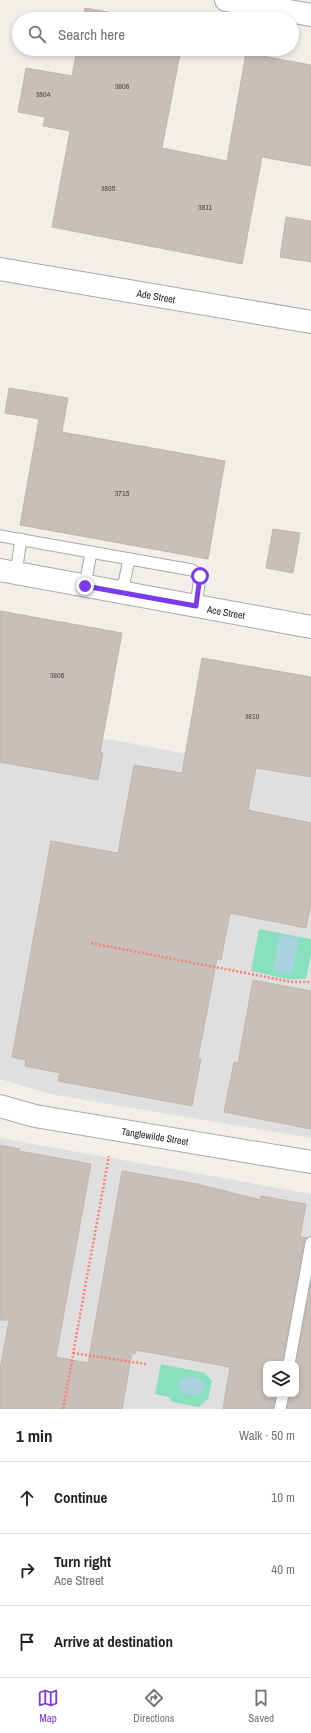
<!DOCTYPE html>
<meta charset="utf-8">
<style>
:root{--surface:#fff;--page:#f6f6f6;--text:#202124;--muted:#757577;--line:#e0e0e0;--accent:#7c3aed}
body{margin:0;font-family:"Archivo Narrow",sans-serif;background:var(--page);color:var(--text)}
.controls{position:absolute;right:12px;bottom:12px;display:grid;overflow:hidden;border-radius:8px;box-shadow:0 2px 6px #0003}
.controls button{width:36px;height:36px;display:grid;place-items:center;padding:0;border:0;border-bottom:1px solid var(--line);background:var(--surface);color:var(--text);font:20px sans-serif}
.stop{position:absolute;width:12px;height:12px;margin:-9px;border:3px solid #7c3aed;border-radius:50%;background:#fff}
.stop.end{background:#7c3aed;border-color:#fff;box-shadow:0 1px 4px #0008}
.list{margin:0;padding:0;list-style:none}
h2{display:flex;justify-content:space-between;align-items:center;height:52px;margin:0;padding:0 16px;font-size:17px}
h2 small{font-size:13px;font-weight:400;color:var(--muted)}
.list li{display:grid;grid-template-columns:26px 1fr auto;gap:12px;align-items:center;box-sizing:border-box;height:72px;padding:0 16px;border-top:1px solid var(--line)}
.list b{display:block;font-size:15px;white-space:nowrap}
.list p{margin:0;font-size:13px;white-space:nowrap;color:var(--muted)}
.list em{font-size:13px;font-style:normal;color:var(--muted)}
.icon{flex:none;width:22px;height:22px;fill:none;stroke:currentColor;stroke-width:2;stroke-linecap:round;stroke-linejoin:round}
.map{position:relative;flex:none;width:311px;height:1409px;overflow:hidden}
.search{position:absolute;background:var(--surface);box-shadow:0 2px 6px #0003;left:12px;right:12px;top:12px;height:44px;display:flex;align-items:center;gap:10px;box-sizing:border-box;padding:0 14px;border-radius:22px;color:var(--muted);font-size:15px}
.sheet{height:268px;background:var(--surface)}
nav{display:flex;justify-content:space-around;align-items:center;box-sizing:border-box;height:56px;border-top:1px solid var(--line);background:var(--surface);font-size:11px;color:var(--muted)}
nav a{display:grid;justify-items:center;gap:2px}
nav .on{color:var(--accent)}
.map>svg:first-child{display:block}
.residential{fill:#e0dfdf;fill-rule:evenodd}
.pitch{fill:#88e0be}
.water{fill:#aad3df}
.building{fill:#c7bfb8;stroke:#c4b6ab}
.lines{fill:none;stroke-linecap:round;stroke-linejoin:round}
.service-casing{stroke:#a9a9a9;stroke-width:13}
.minor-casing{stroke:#a9a9a9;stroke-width:24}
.tertiary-casing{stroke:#a9a9a9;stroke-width:24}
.path{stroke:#fa8072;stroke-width:2.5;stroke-dasharray:2 2;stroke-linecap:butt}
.service{stroke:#fff;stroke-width:11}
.minor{stroke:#fff;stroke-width:22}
.tertiary{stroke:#fff;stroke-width:22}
.route{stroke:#7c3aed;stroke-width:5}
.labels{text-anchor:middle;stroke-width:3;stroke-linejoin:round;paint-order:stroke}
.number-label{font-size:8px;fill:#4b4948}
.street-label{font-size:10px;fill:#222;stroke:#fff}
</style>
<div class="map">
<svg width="311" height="1409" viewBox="0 0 311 1409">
<rect width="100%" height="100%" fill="#f2efe9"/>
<g class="residential">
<path d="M0,722l113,18 198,38v360l-261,-44 -50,-15z"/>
<path d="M0,1138l311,56v215h-311zM266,1364h30v30h-30z"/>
</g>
<g class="pitch">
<path d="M259,929l52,10v15l-5,25h-19l-36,-8z"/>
<path d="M161,1364l44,9 7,8 -4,18 -9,8 -26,-5 -5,-5 -13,-3z"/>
</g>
<g class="water">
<path d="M279,935l20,3 -7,36 -19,-3z"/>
<path d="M186,1377h7l9,3 4,9 -10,7 -15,-4 -4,-8z"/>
</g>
<g class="building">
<path d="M85,8l60,11h-62z"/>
<path d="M77,49h104l-19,99 65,13 19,-108 65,12v101l-49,-9 -20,107 -190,-37 18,-96 -27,-5 2,-9 -27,-5 8,-44 46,8z"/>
<path d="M286,217l25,4v41l-31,-5z"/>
<path d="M9,388l59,10 -6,34 163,29 -17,98 -188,-34 19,-106 -34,-6z"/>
<path d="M273,529l27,4 -7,40 -27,-5z"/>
<path d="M0,611l122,22 -22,120h3l-5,27 -98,-18z"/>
<path d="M202,658l109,19v100l-55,-9 -8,42 63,13v80l-5,25 -76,-15 -9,47 -4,-1 -19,99 3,1 -9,47 -134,-25 2,-8 -35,-7 1,-6 -14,-3 39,-216 67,12 16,-88 48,8z"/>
<path d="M253,980l58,11v138l-87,-17 10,-50 4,1z"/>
<path d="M0,1145l20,4 -1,2 72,13 -35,193 32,6 34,-192 75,13 64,16v-4l45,8 -6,33 7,1 -3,4 -22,122h-16v30h10l-3,15h-50l7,-42 -94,-17 -1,4 -3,-1 -10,56h-122v-40l9,-49h-9z"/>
<path d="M311,1282v127h-24l3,-15h6v-29z"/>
</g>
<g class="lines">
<defs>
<g id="service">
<path d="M0,536l192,34 8,6 -4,30"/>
<path d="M16,573l5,-34"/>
<path d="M85,586l6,-34"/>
<path d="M122,593l7,-34"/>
<path d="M289,1364l22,-121"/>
<path d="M280,1409l3,-15"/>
</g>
<g id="minor">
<path d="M226,0l85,15"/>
<path d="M0,269l311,53"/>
<path d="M0,570l311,57"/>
</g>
<path id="tertiary" d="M0,1106l35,10 276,46"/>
</defs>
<use href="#service" class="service-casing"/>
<use href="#minor" class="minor-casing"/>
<use href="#tertiary" class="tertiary-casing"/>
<g class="path">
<path d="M91,943l201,39h19"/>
<path d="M73,1353l73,11"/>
<path d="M63,1409l46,-253"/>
</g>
<use href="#service" class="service"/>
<use href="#minor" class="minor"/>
<use href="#tertiary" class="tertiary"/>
</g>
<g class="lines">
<path class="route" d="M85,586l111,20 4,-30"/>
</g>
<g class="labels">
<g class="number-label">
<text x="122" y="89">3806</text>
<text x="43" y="97">3804</text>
<text x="108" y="191">3805</text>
<text x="205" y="210">3811</text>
<text x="122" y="496">3715</text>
<text x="57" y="678">3806</text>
<text x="252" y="719">3810</text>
</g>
<g class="street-label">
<text transform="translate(156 296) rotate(10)" y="4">Ade Street</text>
<text transform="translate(226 612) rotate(10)" y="4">Ace Street</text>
<text transform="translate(155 1136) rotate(9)" y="4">Tanglewilde Street</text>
</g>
</g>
</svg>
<div class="controls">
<button><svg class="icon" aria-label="layers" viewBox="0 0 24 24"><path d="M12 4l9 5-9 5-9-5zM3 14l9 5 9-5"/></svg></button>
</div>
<div class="stop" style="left:200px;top:576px"></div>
<div class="stop end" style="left:85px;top:586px"></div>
<div class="search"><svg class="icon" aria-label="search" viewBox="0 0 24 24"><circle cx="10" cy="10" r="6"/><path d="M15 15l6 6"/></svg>Search here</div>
</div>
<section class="sheet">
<h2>1 min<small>Walk · 50 m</small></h2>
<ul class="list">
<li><svg class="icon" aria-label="ahead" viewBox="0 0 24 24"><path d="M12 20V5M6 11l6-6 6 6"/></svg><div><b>Continue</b></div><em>10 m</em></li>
<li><svg class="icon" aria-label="right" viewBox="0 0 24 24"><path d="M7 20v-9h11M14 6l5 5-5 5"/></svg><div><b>Turn right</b><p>Ace Street</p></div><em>40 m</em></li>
<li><svg class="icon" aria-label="arrive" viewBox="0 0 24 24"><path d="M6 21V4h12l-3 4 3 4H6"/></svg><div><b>Arrive at destination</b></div></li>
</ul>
</section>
<nav>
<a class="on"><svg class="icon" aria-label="map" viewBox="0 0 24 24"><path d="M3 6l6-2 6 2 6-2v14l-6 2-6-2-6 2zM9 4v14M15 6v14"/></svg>Map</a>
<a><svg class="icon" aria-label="directions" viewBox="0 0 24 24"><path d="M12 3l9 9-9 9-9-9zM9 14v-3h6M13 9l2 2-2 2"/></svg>Directions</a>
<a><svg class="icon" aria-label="saved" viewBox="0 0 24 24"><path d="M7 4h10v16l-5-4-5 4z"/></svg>Saved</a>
</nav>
